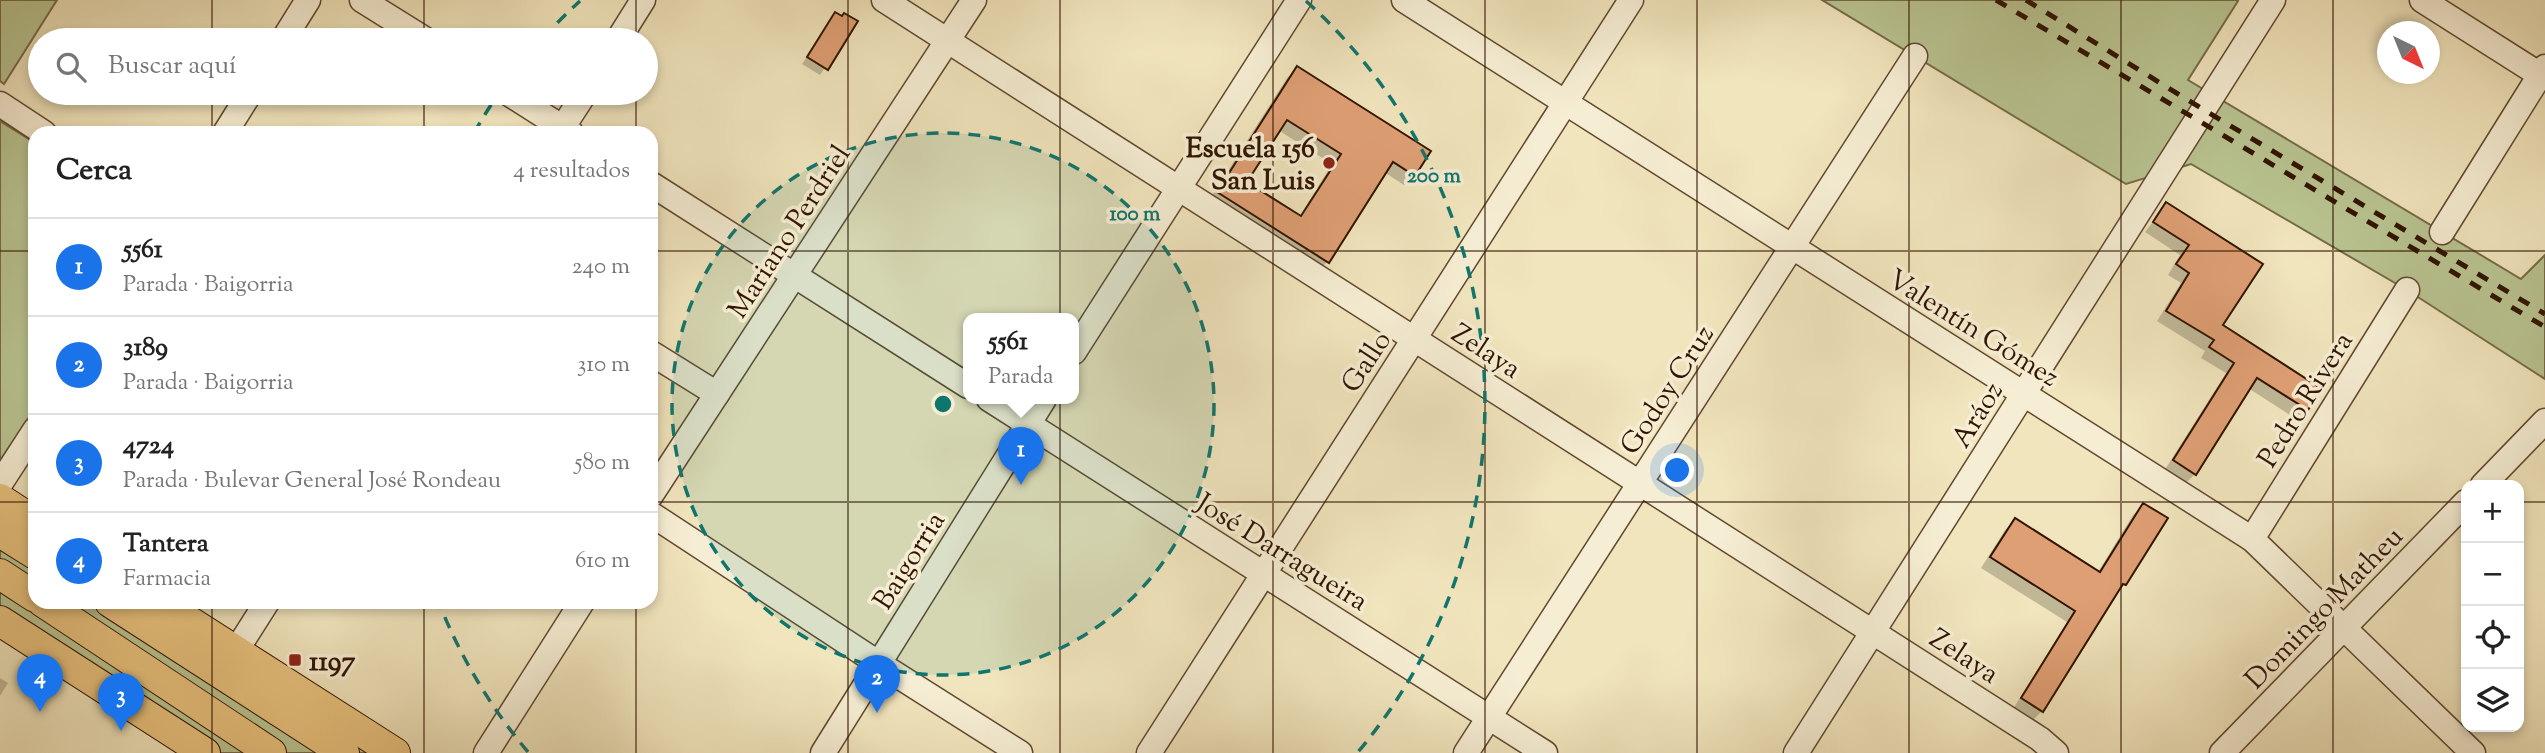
<!DOCTYPE html>
<html lang="es">
<meta charset="utf-8">
<style>
:root{--surface:#fff;--page:#f2f2f2;--text:#222;--muted:#767676;--line:#e0e0e0;--accent:#1a73e8}
body{margin:0;font-family:"Sorts Mill Goudy",serif;background:var(--page);color:var(--text)}
.controls{position:absolute;right:21px;bottom:21px;display:grid;overflow:hidden;border-radius:14px;box-shadow:0 4px 10px #0003}
.controls button{width:63px;height:63px;display:grid;place-items:center;padding:0;border:0;border-bottom:2px solid var(--line);background:var(--surface);color:var(--text);font:35px sans-serif}
.compass{position:absolute;left:2377px;top:21px;width:63px;height:63px;border-radius:50%;background:var(--surface);box-shadow:0 4px 10px #0003;rotate:137deg}
.you{position:absolute;left:1678px;top:471px;width:24px;height:24px;margin:-18px;border:5px solid #fff;border-radius:50%;background:#1a73e8;box-shadow:0 0 0 10px #1a73e833}
.badge{display:grid;place-items:center;width:46px;height:46px;border-radius:50%;background:var(--accent);color:#fff;font-size:23px;font-weight:700}
.pin{position:absolute;translate:-50% -58px;filter:drop-shadow(0 2px 4px #0008)}
.pin::after{content:'';position:absolute;top:37px;width:24px;height:21px;background:inherit;clip-path:polygon(0 0,100% 0,50% 100%)}
.popup{position:absolute;left:963px;top:313px;width:116px;height:91px;box-sizing:border-box;display:grid;place-content:center;border-radius:14px;background:var(--surface);filter:drop-shadow(0 2px 5px #0005);font-size:23px;white-space:nowrap;color:var(--muted)}
.popup b{font-size:26px;color:var(--text)}
.popup::after{content:'';position:absolute;left:50%;top:100%;margin-left:-14px;border:14px solid transparent;border-top-color:var(--surface)}
.list{margin:0;padding:0;list-style:none}
h2{display:flex;justify-content:space-between;align-items:center;height:91px;margin:0;padding:0 28px;font-size:30px}
h2 small{font-size:23px;font-weight:400;color:var(--muted)}
.list li{display:grid;grid-template-columns:46px 1fr auto;gap:21px;align-items:center;box-sizing:border-box;height:98px;padding:0 28px;border-top:2px solid var(--line)}
.list b{display:block;font-size:26px;white-space:nowrap}
.list p{margin:0;font-size:23px;white-space:nowrap;color:var(--muted)}
.list em{font-size:23px;font-style:normal;color:var(--muted)}
.icon{flex:none;width:38px;height:38px;fill:none;stroke:currentColor;stroke-width:2;stroke-linecap:round;stroke-linejoin:round}
.map{position:relative;flex:none;width:2545px;height:753px;overflow:hidden}
.search{position:absolute;background:var(--surface);box-shadow:0 4px 10px #0003;left:28px;top:28px;width:630px;height:77px;display:flex;align-items:center;gap:18px;box-sizing:border-box;padding:0 24px;border-radius:38px;color:var(--muted);font-size:26px}
.panel{position:absolute;background:var(--surface);box-shadow:0 4px 10px #0003;left:28px;top:126px;width:630px;height:483px;border-radius:21px}
.map>svg:first-child{display:block}
.green{fill:#b9c592;stroke:#756c49;stroke-width:2}
.shadow{fill:#0003;fill-rule:evenodd}
.building{fill:#df9f74;stroke:#311400;stroke-width:2;fill-rule:evenodd}
.lines{fill:none;stroke-linecap:round;stroke-linejoin:round}
.minor-casing{stroke:#61482f;stroke-width:27}
.major-casing{stroke:#311400;stroke-width:32}
.minor{stroke:#f6eed4;stroke-width:24}
.major{stroke:#e8c27e;stroke-width:30}
.rail{stroke:#311400;stroke-width:5;stroke-dasharray:12 12;stroke-linecap:butt}
.grid{fill:none;stroke:#311400;stroke-width:2;stroke-opacity:0.55}
.ring{fill:none;stroke:#0f766e;stroke-width:3.5;stroke-dasharray:12 9}
.poi-dot{fill:#8f2418;stroke:#f6eed4;stroke-width:2.5}
.labels{text-anchor:middle;stroke-width:7;stroke-linejoin:round;paint-order:stroke}
.poi-label{font-size:28px;font-weight:bold;fill:#311400;stroke:#f6eed4;text-anchor:end}
.street-label{font-size:28px;fill:#311400;stroke:#f6eed4}
.centre{fill:#0f766e;stroke:#f6eed4;stroke-width:3.5}
.ring-label{font-size:21px;text-anchor:middle;font-weight:bold;fill:#0f766e;stroke:#f6eed4;stroke-width:7;stroke-linejoin:round;paint-order:stroke}
</style>
<div class="map">
<svg width="2545" height="753" viewBox="0 0 2545 753">
<rect width="100%" height="100%" fill="#f1e5bd"/>
<filter id="stains"><feTurbulence type="fractalNoise" baseFrequency=".00286" numOctaves="4"/><feColorMatrix values="0 0 0 0 .2 0 0 0 0 .09 0 0 0 0 .02 0 0 0 .5 -.17"/></filter>
<radialGradient id="worn" r=".72"><stop offset=".6" stop-color="#630" stop-opacity="0"/><stop offset="1" stop-color="#630" stop-opacity=".3"/></radialGradient>
<g class="green">
<path d="M0,0h57l-53,84 -4,-3z"/>
<path d="M1822,0h414l2,1 -50,79 333,199 24,-24v124l-138,-89 -216,-126 -65,20z"/>
<path d="M0,121l35,22v265l-35,53z"/>
<path d="M0,499l35,23v80h124l236,151h-190l-205,-132z"/>
</g>
<g class="shadow">
<path d="M836,14l20,8 -36,53 -18,-11z"/>
<path d="M1297,68l116,107 -9,10 -20,-13 -57,90 -9,9 -110,-69 79,-124zM1278,130l54,34 -33,53 -54,-34z"/>
<path d="M2166,205l95,60 -40,61 98,63 -13,20 -10,10 -48,-31 -53,86 -10,10 -21,-13 62,-98 -25,-15 4,-7 -48,-30 24,-38 -13,-8 12,-20 -35,-23z"/>
<path d="M2143,505l-18,79 -11,11 -72,116 -10,10 -19,-12 54,-87 -86,-54 24,-38 10,-10 83,52 35,-57z"/>
<path d="M0,678l8,5 -8,13z"/>
</g>
<g class="building">
<path d="M835,12l7,4 2,-3 14,8 -30,49 -21,-13z"/>
<path d="M1297,66l134,85 -16,25 -22,-14 -64,101 -112,-71zM1287,120l54,34 -40,62 -54,-34z"/>
<path d="M2166,202l97,62 -40,61 99,64 -14,21 -51,-32 -61,97 -23,-15 61,-97 -25,-16 5,-7 -48,-29 23,-38 -13,-9 13,-19 -36,-23z"/>
<path d="M2143,503l25,15 -42,67 -3,-1 -80,128 -22,-14 54,-87 -85,-54 25,-39 85,54z"/>
</g>
<g class="lines">
<defs>
<g id="minor">
<path d="M362,0l64,40"/>
<path d="M884,0l1156,739 16,14"/>
<path d="M1404,0l848,539 221,214"/>
<path d="M2422,0l123,78"/>
<path d="M283,40l25,-40"/>
<path d="M618,40l25,-40"/>
<path d="M508,93l63,40"/>
<path d="M0,104l44,29"/>
<path d="M225,133l25,-40"/>
<path d="M559,133l26,-40"/>
<path d="M651,184l317,202"/>
<path d="M2442,232l103,-165"/>
<path d="M1074,352l225,-352"/>
<path d="M651,353l66,41"/>
<path d="M989,399l556,354"/>
<path d="M0,484l35,-54"/>
<path d="M2483,485l62,-64"/>
<path d="M651,495l323,-495"/>
<path d="M651,514l227,149 142,90"/>
<path d="M2252,539l155,-249"/>
<path d="M236,651l31,-49"/>
<path d="M486,753l96,-151"/>
<path d="M823,753l221,-354"/>
<path d="M1149,753l482,-753"/>
<path d="M1466,753l449,-697"/>
<path d="M1796,753l477,-753"/>
<path d="M2222,753l244,-251"/>
</g>
<g id="major">
<path d="M0,499l35,23"/>
<path d="M0,532l35,22"/>
<path d="M0,574l35,23"/>
<path d="M43,602l228,151"/>
<path d="M110,602l234,151"/>
<path d="M159,602l236,151"/>
<path d="M0,621l205,132"/>
</g>
</defs>
<use href="#minor" class="minor-casing"/>
<use href="#major" class="major-casing"/>
<use href="#minor" class="minor"/>
<use href="#major" class="major"/>
<g class="rail">
<path d="M1996,0l549,327"/>
<path d="M2026,0l178,110 341,204"/>
</g>
</g>
<path class="grid" d="M212,0v40M424,0v40M636,0v40M848,0v753M1060,0v753M1273,0v753M1485,0v753M1697,0v753M1909,0v753M2121,0v753M2333,0v753M212,93v40M424,93v40M636,93v40M0,251h35M651,251h1894M0,502h35M651,502h1815M2519,502h26M212,602v151M424,602v151M636,602v151"/>
<circle cx="943" cy="404" r="271" fill="#0f766e" fill-opacity=".12"/>
<g class="ring">
<circle cx="943" cy="404" r="271"/>
<path d="M528 752A542 542 0 0 1 439 603M474 133A542 542 0 0 1 499 93M543 38A542 542 0 0 1 580 1M1306 1A542 542 0 0 1 1358 752"/>
</g>
<g class="poi-dot">
<circle cx="1329" cy="163" r="7"/>
<rect x="288" y="653" width="14" height="14" rx="3.5"/>
</g>
<g class="labels">
<g class="poi-label">
<text x="1315" y="157">Escuela 156<tspan x="1315" dy="32">San Luis</tspan></text>
<text x="309" y="670" text-anchor="start">1197</text>
</g>
<g class="street-label">
<text transform="translate(788 231) rotate(-57)" y="10">Mariano Perdriel</text>
<text transform="translate(1974 327) rotate(32)" y="10">Valentín Gómez</text>
<text transform="translate(1487 350) rotate(33)" y="10">Zelaya</text>
<text transform="translate(1365 361) rotate(-57)" y="10">Gallo</text>
<text transform="translate(1666 389) rotate(-57)" y="10">Godoy Cruz</text>
<text transform="translate(2304 399) rotate(-58)" y="10">Pedro Rivera</text>
<text transform="translate(1976 414) rotate(-58)" y="10">Aráoz</text>
<text transform="translate(1283 551) rotate(32)" y="10">José Darragueira</text>
<text transform="translate(908 560) rotate(-58)" y="10">Baigorria</text>
<text transform="translate(2323 607) rotate(-46)" y="10">Domingo Matheu</text>
<text transform="translate(1965 655) rotate(33)" y="10">Zelaya</text>
</g>
</g>
<circle cx="943" cy="404" r="10" class="centre"/>
<g class="ring-label">
<text x="1434" y="182">200 m</text>
<text x="1135" y="220">100 m</text>
</g>
<rect width="100%" height="100%" filter="url(#stains)"/>
<rect width="100%" height="100%" fill="url(#worn)"/>
</svg>
<div class="controls">
<button>+</button>
<button>−</button>
<button><svg class="icon" aria-label="locate" viewBox="0 0 24 24"><circle cx="12" cy="12" r="6"/><path d="M12 2v4M12 18v4M2 12h4M18 12h4"/></svg></button>
<button><svg class="icon" aria-label="layers" viewBox="0 0 24 24"><path d="M12 4l9 5-9 5-9-5zM3 14l9 5 9-5"/></svg></button>
</div>
<svg class="compass" viewBox="-18 -18 36 36"><path d="M0-13l5 13h-10z" fill="#e53935"/><path d="M0 13l5-13h-10z" fill="#767676"/></svg>
<div class="you"></div>
<div class="pin badge" style="left:1021px;top:485px">1</div>
<div class="popup"><b>5561</b>Parada</div>
<div class="pin badge" style="left:877px;top:713px">2</div>
<div class="pin badge" style="left:121px;top:731px">3</div>
<div class="pin badge" style="left:40px;top:712px">4</div>
<div class="search"><svg class="icon" aria-label="search" viewBox="0 0 24 24"><circle cx="10" cy="10" r="6"/><path d="M15 15l6 6"/></svg>Buscar aquí</div>
<section class="panel">
<h2>Cerca<small>4 resultados</small></h2>
<ul class="list">
<li><span class="badge">1</span><div><b>5561</b><p>Parada · Baigorria</p></div><em>240 m</em></li>
<li><span class="badge">2</span><div><b>3189</b><p>Parada · Baigorria</p></div><em>310 m</em></li>
<li><span class="badge">3</span><div><b>4724</b><p>Parada · Bulevar General José Rondeau</p></div><em>580 m</em></li>
<li><span class="badge">4</span><div><b>Tantera</b><p>Farmacia</p></div><em>610 m</em></li>
</ul>
</section>
</div>
